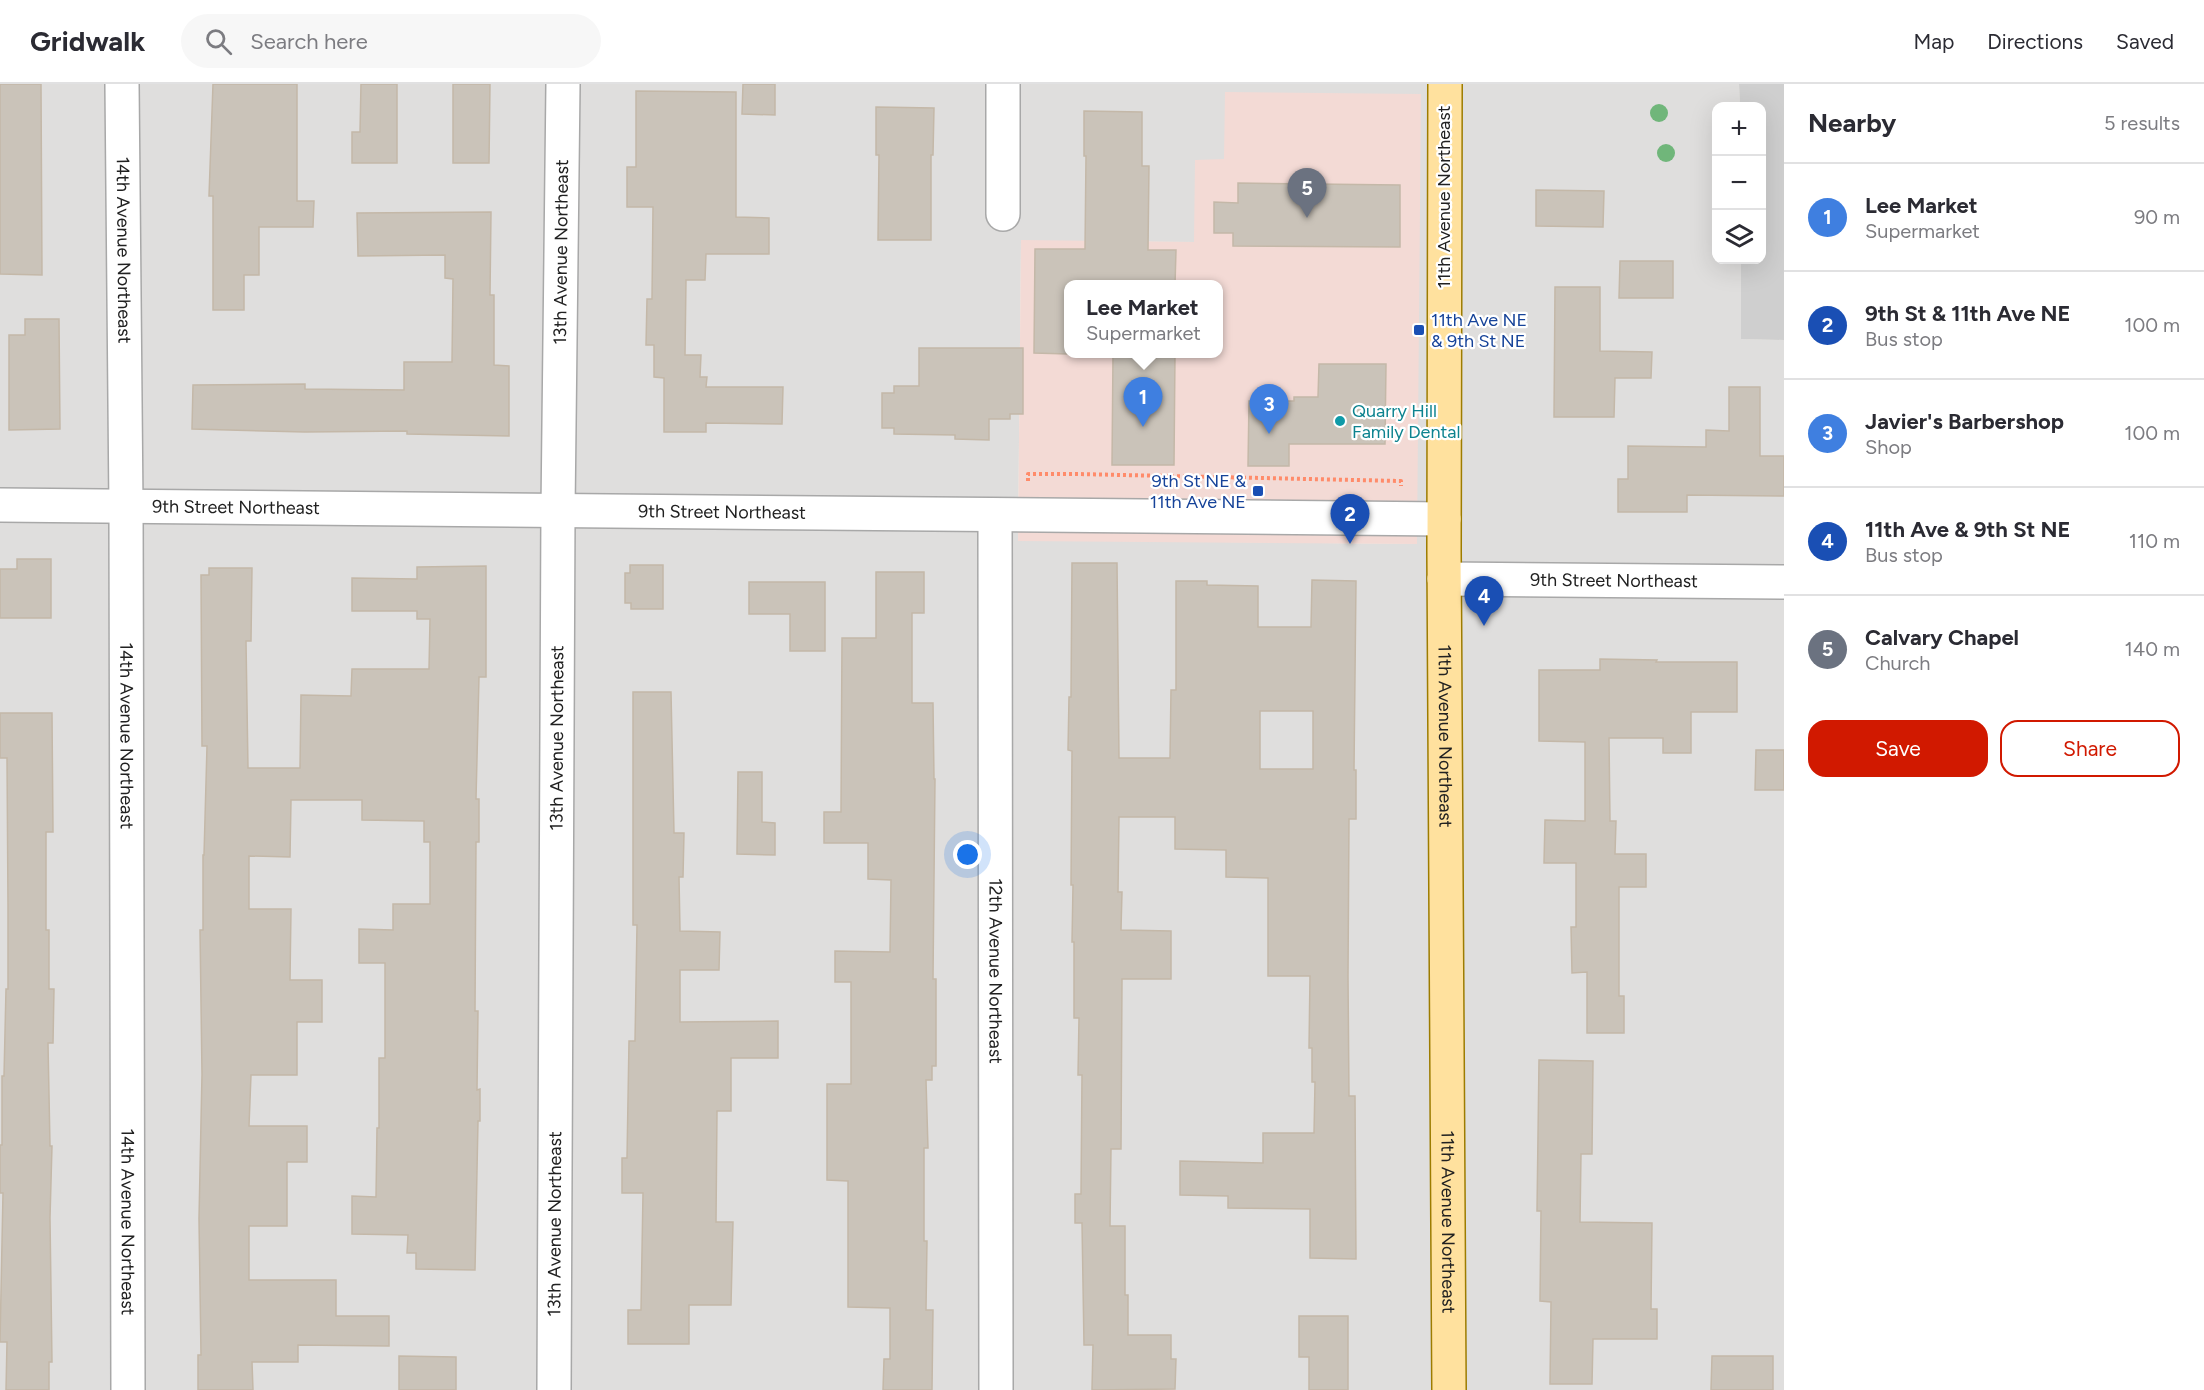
<!DOCTYPE html>
<meta charset="utf-8">
<style>
:root{--surface:#fff;--page:#f7f7f7;--text:#2b2b33;--muted:#7c7c81;--line:#e1e1e2;--accent:#d11900}
body{margin:0;font-family:Figtree,sans-serif;background:var(--page);color:var(--text)}
.controls{position:absolute;right:18px;top:18px;display:grid;overflow:hidden;border-radius:12px;box-shadow:0 6px 24px #0002}
.controls button{width:54px;height:54px;display:grid;place-items:center;padding:0;border:0;border-bottom:2px solid var(--line);background:var(--surface);color:var(--text);font:30px sans-serif}
.you{position:absolute;left:968px;top:771px;width:21px;height:21px;margin:-15px;border:4px solid #fff;border-radius:50%;background:#1a73e8;box-shadow:0 0 0 9px #1a73e833}
.badge{display:grid;place-items:center;width:39px;height:39px;border-radius:50%;background:var(--accent);color:#fff;font-size:20px;font-weight:700}
.pin{position:absolute;translate:-50% -50px;filter:drop-shadow(0 2px 3px #0008)}
.pin::after{content:'';position:absolute;top:32px;width:21px;height:18px;background:inherit;clip-path:polygon(0 0,100% 0,50% 100%)}
.popup{position:absolute;left:1064px;top:196px;width:159px;height:78px;box-sizing:border-box;display:grid;place-content:center;border-radius:12px;background:var(--surface);filter:drop-shadow(0 2px 4px #0005);font-size:20px;white-space:nowrap;color:var(--muted)}
.popup b{font-size:22px;color:var(--text)}
.popup::after{content:'';position:absolute;left:50%;top:100%;margin-left:-12px;border:12px solid transparent;border-top-color:var(--surface)}
.list{margin:0;padding:0;list-style:none}
h2{display:flex;justify-content:space-between;align-items:center;height:78px;margin:0;padding:0 24px;font-size:26px}
h2 small{font-size:20px;font-weight:400;color:var(--muted)}
.list li{display:grid;grid-template-columns:39px 1fr auto;gap:18px;align-items:center;box-sizing:border-box;height:108px;padding:0 24px;border-top:2px solid var(--line)}
.list b{display:block;font-size:22px;white-space:nowrap}
.list p{margin:0;font-size:20px;white-space:nowrap;color:var(--muted)}
.list em{font-size:20px;font-style:normal;color:var(--muted)}
.actions{display:flex;gap:12px;padding:18px 24px}
.actions a{flex:1;padding:14px 0;border:2px solid var(--accent);border-radius:18px;text-align:center;font-size:21px;color:var(--accent)}
.actions .main{background:var(--accent);color:#fff}
.icon{flex:none;width:33px;height:33px;fill:none;stroke:currentColor;stroke-width:2;stroke-linecap:round;stroke-linejoin:round}
.map{position:relative;flex:none;width:1784px;height:1306px;overflow:hidden}
header{display:flex;align-items:center;gap:36px;box-sizing:border-box;height:84px;padding:0 30px;background:var(--surface);border-bottom:2px solid var(--line)}
header strong{font-size:28px}
nav{display:flex;gap:33px;margin-inline-start:auto;font-size:21px}
.search{width:420px;height:54px;background:var(--page);display:flex;align-items:center;gap:15px;box-sizing:border-box;padding:0 21px;border-radius:33px;color:var(--muted);font-size:22px}
main{display:flex}
aside{flex:1;background:var(--surface)}
.map>svg:first-child{display:block}
.residential{fill:#dfdedd;fill-rule:evenodd}
.commercial{fill:#f3dad5;fill-rule:evenodd}
.religious{fill:#cfcfcf}
.building{fill:#cac3b9;stroke:#c4b8a8;stroke-width:1.5;fill-rule:evenodd}
.lines{fill:none;stroke-linecap:round;stroke-linejoin:round}
.minor-casing{stroke:#a8a8a8;stroke-width:36}
.major-casing{stroke:#9d7c00;stroke-width:36}
.path{stroke:#ff8b6a;stroke-width:4;stroke-dasharray:3 3;stroke-linecap:butt}
.minor{stroke:#fff;stroke-width:33}
.major{stroke:#ffe19e;stroke-width:33}
.tree{fill:#70b67a}
.transit-dot{fill:#1a4fb4;stroke:#fff;stroke-width:2}
.culture-dot{fill:#0f9aa8;stroke:#fff;stroke-width:2}
.labels{text-anchor:middle;stroke-width:4.5;stroke-linejoin:round;paint-order:stroke}
.street-label{font-size:18px;fill:#212121;stroke:#fff}
.transit-label{font-size:18px;fill:#164399;stroke:#fff;text-anchor:start}
.culture-label{font-size:18px;fill:#0d838f;stroke:#fff;text-anchor:start}
</style>
<header>
<strong>Gridwalk</strong>
<div class="search"><svg class="icon" aria-label="search" viewBox="0 0 24 24"><circle cx="10" cy="10" r="6"/><path d="M15 15l6 6"/></svg>Search here</div>
<nav><a>Map</a><a>Directions</a><a>Saved</a></nav>
</header>
<main>
<div class="map">
<svg width="1784" height="1306" viewBox="0 0 1784 1306">
<rect width="100%" height="100%" fill="#f1efe7"/>
<path class="residential" d="M0,0h1739l1,22h-24v154h25v79l43,1v1050h-1784zM1195,76h29l192,384 -398,-4 3,-299 174,1z"/>
<path class="commercial" d="M1225,8l196,2 -4,450 -399,-3 3,-301 173,2 1,-82 29,-1zM1068,200h150v70h-150z"/>
<path class="religious" d="M1739,0h45v256l-43,-1v-79h21v-154h-22z"/>
<g class="building">
<path d="M0,0h41l1,191 -42,-1z"/>
<path d="M213,0h84v117h17l-1,26h-54v48h-15v35h-31v-114h-4z"/>
<path d="M361,0h36v79h-45v-31h8z"/>
<path d="M453,0h37l-1,79h-36z"/>
<path d="M743,0h32v31l-33,-1z"/>
<path d="M636,7l100,1v125l33,1v36h-63l-1,26h-19l-1,75h16l-1,22h7l-1,10h77l-1,37 -76,-1v9h-42v-54l-10,-1v-32h-8l1,-46h5l1,-92h-26v-40h9z"/>
<path d="M876,23l58,1 -1,47h-2v85h-53l1,-85h-3z"/>
<path d="M1084,27l58,1v54h7l-1,84h28l-1,35h-107v69l-34,-1 1,-104h50l1,-93h-2z"/>
<path d="M1238,99l162,2v62l-167,-1v-13h-19v-31l24,1z"/>
<path d="M1536,106l68,1 -1,36 -67,-1z"/>
<path d="M491,128l-1,83h4v70l15,1v70l-102,-2v-3l-102,1 -113,-3 1,-44 112,-1v5l99,1v-28h48l1,-83 -8,-1v-23l-87,1 -1,-43z"/>
<path d="M1620,177h53v37h-54z"/>
<path d="M1555,203h45v64l52,1 -1,26h-36l-1,39h-60z"/>
<path d="M25,235h34l1,110 -51,1v-95h16z"/>
<path d="M919,264h104v66h-13v5h-21v21l-34,-1v-4l-61,-1v-6h-12v-35h12v-7h25z"/>
<path d="M1113,270h62l-1,111h-62z"/>
<path d="M1319,280h67l-1,80h-96v22h-41l1,-65h45v-4h24z"/>
<path d="M1729,303h31v69h24v40l-97,-1v17h-69v-33h10v-33l78,1v-17l23,1z"/>
<path d="M17,475h34v59h-51v-49h17z"/>
<path d="M1072,479h45l2,195h51l1,-68h5v-109h31v4l51,1v41h53l1,-47 44,1 -2,189h2v49h-7l-1,157 1,120h6l1,163 -46,-1v-49l-82,-1v-12l-48,-1v-34l83,2v-30h51l1,-51h-3v-34h-3l1,-72h-42v-98l-42,-1v-27l-51,-1v-32h-56l-1,75h4l-1,38 50,1v48h-49l-1,170h-10l-1,77h15v69h3v40h43v24h5l-1,30 -83,1 1,-45h-9l-2,-122h-7v-29h6l1,-119h-4l1,-57h-5v-76h-2l1,-57h-2l1,-134 -4,-1 1,-53h2zM1260,627h53v58h-53z"/>
<path d="M630,481h33v44h-32v-6h-6v-30h5z"/>
<path d="M486,482v111h-7l-3,122h3v43h-3l-1,169h3l-1,79 3,-1v32h-2l-3,149 -59,-1v-16h-9l1,-18 -56,-1v-38l24,1 1,-69h2v-70h6v-95h-26v-34l34,1v-26h37v-62h-6v-21l-62,-1v-20h-71l-1,57 -41,-1v53h42l-1,71h32v42h-25v53h-46l-2,51h58v36h-20v64h-38v54h87v36h53v30l-91,-1v17h-46l1,28h-55v-35h3l-2,-136 3,-145 -2,-144h3v-75h1l3,-109h-5l-1,-171h8v-7h43l-1,73h-5l2,127h52l1,-73 50,1 1,-27h77l1,-50h-13v-8h-65v-33l65,1v-12z"/>
<path d="M876,488h48v41h-12v90h21l1,76h1l-2,200h3v87h-4v14h-6l2,68h-4v93h3l-1,69h7l-1,80h-49l1,-31h6v-51l-42,-1v-126l-21,-1v-96h24v-102h-16v-31l55,1 1,-72 -23,-1v-36h-44v-31h17l1,-174h34z"/>
<path d="M749,498h76v69h-35v-37h-41z"/>
<path d="M1600,575l57,1 -1,2h81v50h-46v41h-28v-15h-54l1,83h6l-1,33h31v33h-27v109h5v37h-37v-61l-15,1 -1,-46h5v-64h-32l1,-43 40,1v-79l-46,-1v-71h61z"/>
<path d="M633,608h38l3,141h10l-1,44h-4l1,54 40,1 -1,38h-39v52l98,-1v37h-47v53h-14l-1,111h17l-2,83h-42v39h-61v-34h13l2,-117h-21v-35h5l2,-117h6l2,-116h-4z"/>
<path d="M0,629h52l1,119h-7v98h3v59h5l-1,54h-5l2,103h2l-2,72 2,144h-3v28h-43l1,-48h-7l3,-149h-3v-48h2v-69h2l2,-87h2v-84l-1,-147h-7z"/>
<path d="M1756,666h28v40h-29z"/>
<path d="M738,688h24v50l13,1v32l-38,-1z"/>
<path d="M1539,976l54,1 -1,93h-11l-1,68 72,1 -1,86h6v30h-64l-1,45h-42l1,-82 -11,-1 1,-90h-4z"/>
<path d="M1299,1232h49v74h-39v-33h-10z"/>
<path d="M399,1272l57,1v33h-57z"/>
<path d="M1712,1272h61v34h-62z"/>
</g>
<g class="lines">
<defs>
<g id="minor">
<path id="s1" d="M122,0l4,423 2,883"/>
<path d="M1003,0v130"/>
<path id="s2" d="M0,421l1444,14"/>
<path id="s3" d="M995,431l1,875"/>
<path id="s4" d="M1444,495l340,3"/>
<path id="s5" d="M554,1306l4,-880 5,-426"/>
</g>
<g id="major">
<path id="s6" d="M1445,0l-1,467 5,839"/>
</g>
</defs>
<use href="#minor" class="minor-casing"/>
<use href="#major" class="major-casing"/>
<path class="path" d="M1028,397v-7h48l325,7v5"/>
<use href="#minor" class="minor"/>
<use href="#major" class="major"/>
</g>
<g class="tree">
<circle cx="1659" cy="29" r="9"/>
<circle cx="1666" cy="69" r="9"/>
</g>
<g class="transit-dot">
<rect x="1413" y="240" width="12" height="12" rx="3"/>
<rect x="1252" y="401" width="12" height="12" rx="3"/>
</g>
<circle class="culture-dot" cx="1340" cy="337" r="6"/>
<g class="labels">
<g class="street-label">
<text transform="translate(1444 113) rotate(-90)" y="6">11th Avenue Northeast</text>
<text dy="6" stroke="none"><textPath href="#s1" startOffset="166">14th Avenue Northeast</textPath></text>
<text dy="6" stroke="none"><textPath href="#s5" startOffset="1138">13th Avenue Northeast</textPath></text>
<text dy="6" stroke="none"><textPath href="#s2" startOffset="236">9th Street Northeast</textPath></text>
<text dy="6" stroke="none"><textPath href="#s2" startOffset="722">9th Street Northeast</textPath></text>
<text dy="6" stroke="none"><textPath href="#s4" startOffset="170">9th Street Northeast</textPath></text>
<text dy="6" stroke="none"><textPath href="#s1" startOffset="652">14th Avenue Northeast</textPath></text>
<text dy="6" stroke="none"><textPath href="#s5" startOffset="652">13th Avenue Northeast</textPath></text>
<text dy="6" stroke="none"><textPath href="#s6" startOffset="652">11th Avenue Northeast</textPath></text>
<text dy="6" stroke="none"><textPath href="#s3" startOffset="456">12th Avenue Northeast</textPath></text>
<text dy="6" stroke="none"><textPath href="#s1" startOffset="1138">14th Avenue Northeast</textPath></text>
<text dy="6" stroke="none"><textPath href="#s5" startOffset="166">13th Avenue Northeast</textPath></text>
<text dy="6" stroke="none"><textPath href="#s6" startOffset="1138">11th Avenue Northeast</textPath></text>
</g>
<g class="transit-label">
<text x="1431" y="242">11th Ave NE<tspan x="1431" dy="21">&amp; 9th St NE</tspan></text>
<text x="1246" y="403" text-anchor="end">9th St NE &amp;<tspan x="1246" dy="21">11th Ave NE</tspan></text>
</g>
<g class="culture-label">
<text x="1352" y="333">Quarry Hill<tspan x="1352" dy="21">Family Dental</tspan></text>
</g>
</g>
</svg>
<div class="controls">
<button>+</button>
<button>−</button>
<button><svg class="icon" aria-label="layers" viewBox="0 0 24 24"><path d="M12 4l9 5-9 5-9-5zM3 14l9 5 9-5"/></svg></button>
</div>
<div class="you"></div>
<div class="pin badge" style="left:1143px;top:343px;background:#3f7fe0">1</div>
<div class="popup"><b>Lee Market</b>Supermarket</div>
<div class="pin badge" style="left:1350px;top:460px;background:#1a4fb4">2</div>
<div class="pin badge" style="left:1269px;top:350px;background:#3f7fe0">3</div>
<div class="pin badge" style="left:1484px;top:542px;background:#1a4fb4">4</div>
<div class="pin badge" style="left:1307px;top:134px;background:#6b7280">5</div>
</div>
<aside>
<h2>Nearby<small>5 results</small></h2>
<ul class="list">
<li><span class="badge" style="background:#3f7fe0">1</span><div><b>Lee Market</b><p>Supermarket</p></div><em>90 m</em></li>
<li><span class="badge" style="background:#1a4fb4">2</span><div><b>9th St &amp; 11th Ave NE</b><p>Bus stop</p></div><em>100 m</em></li>
<li><span class="badge" style="background:#3f7fe0">3</span><div><b>Javier's Barbershop</b><p>Shop</p></div><em>100 m</em></li>
<li><span class="badge" style="background:#1a4fb4">4</span><div><b>11th Ave &amp; 9th St NE</b><p>Bus stop</p></div><em>110 m</em></li>
<li><span class="badge" style="background:#6b7280">5</span><div><b>Calvary Chapel</b><p>Church</p></div><em>140 m</em></li>
</ul>
<div class="actions"><a class="main">Save</a><a>Share</a></div>
</aside>
</main>
